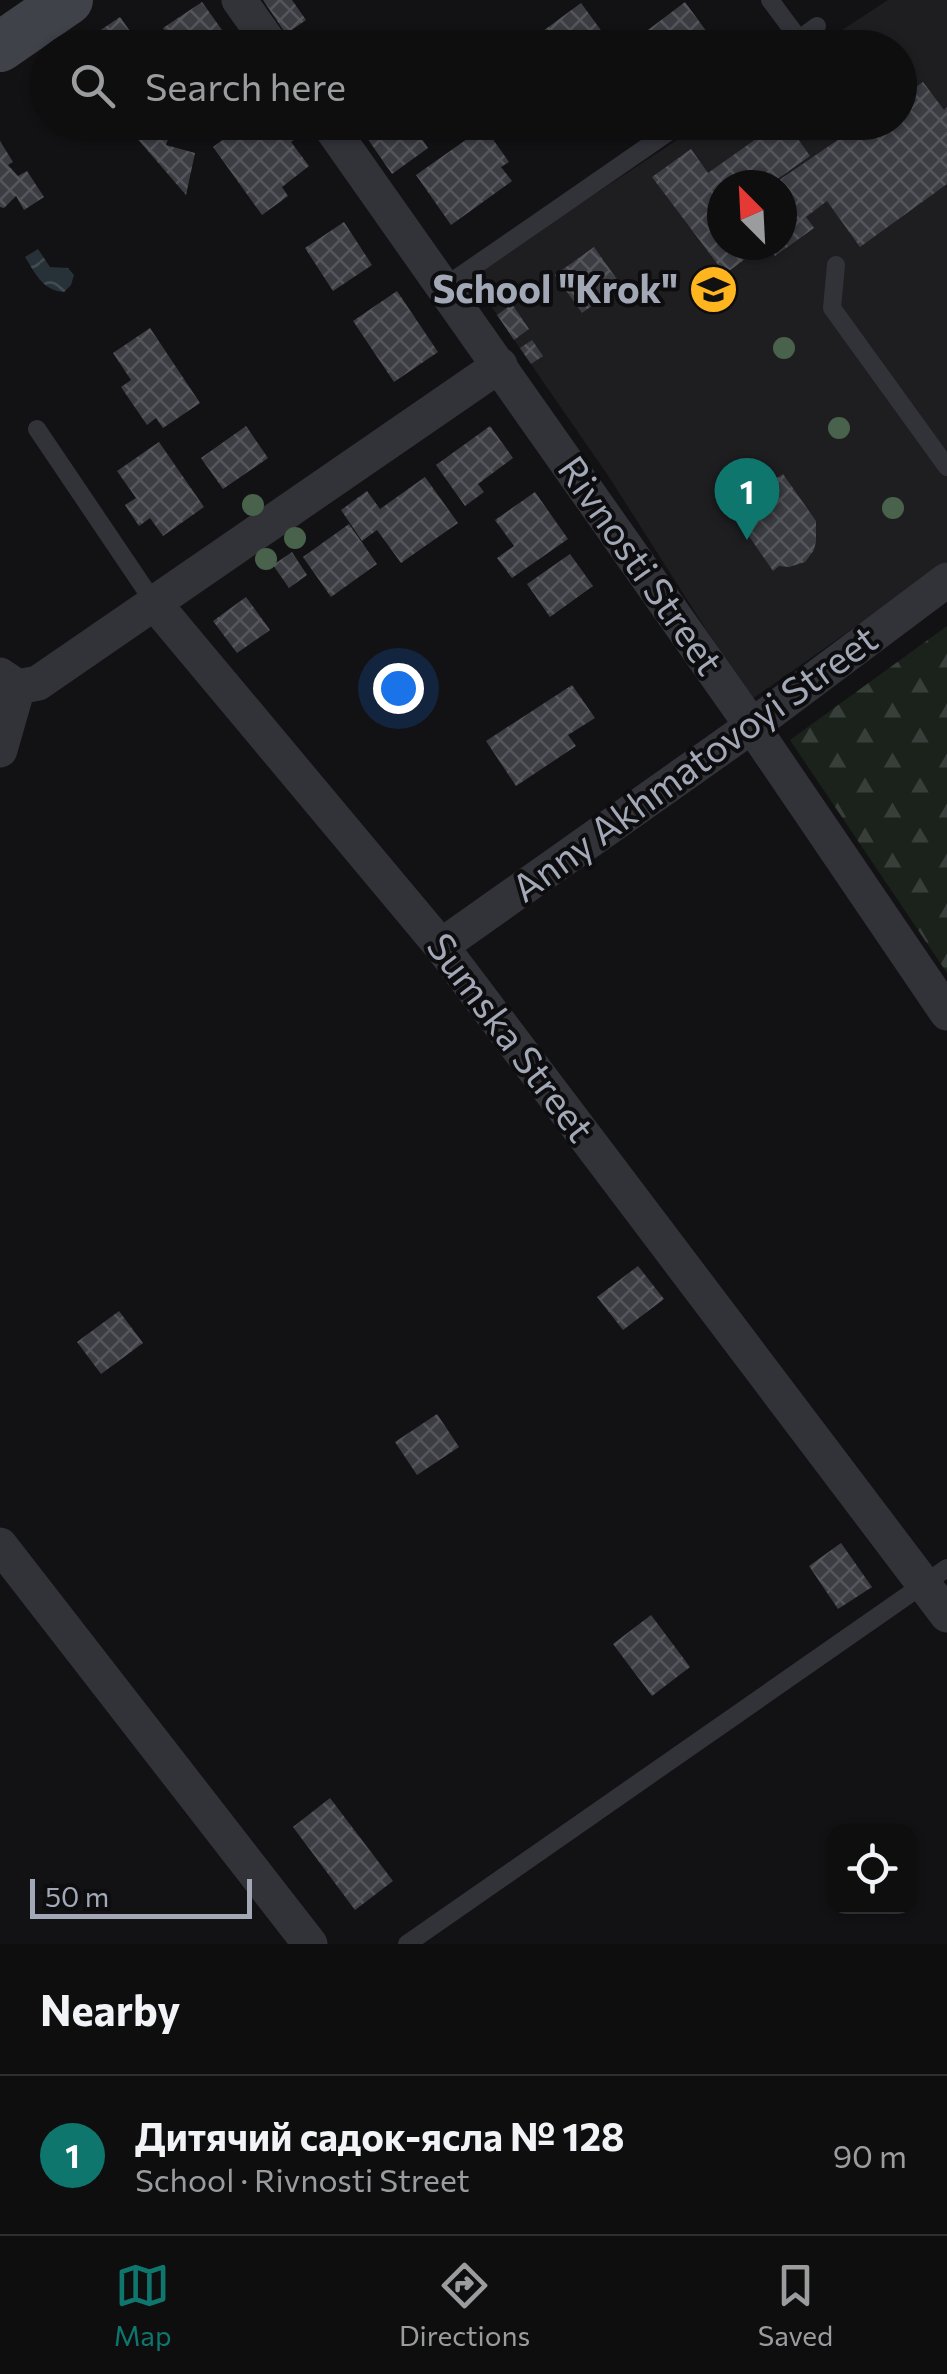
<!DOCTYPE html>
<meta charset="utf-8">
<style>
:root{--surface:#0e0e0f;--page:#1c1c1d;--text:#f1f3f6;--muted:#9b9c9e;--line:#2e2e2f;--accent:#0f766e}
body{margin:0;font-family:Commissioner,sans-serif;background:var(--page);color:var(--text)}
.controls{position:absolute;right:30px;bottom:30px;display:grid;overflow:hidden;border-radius:20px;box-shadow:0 2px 8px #0004}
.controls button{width:90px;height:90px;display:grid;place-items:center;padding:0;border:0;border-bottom:2px solid var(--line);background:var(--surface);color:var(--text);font:50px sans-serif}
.compass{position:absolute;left:707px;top:170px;width:90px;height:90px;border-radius:50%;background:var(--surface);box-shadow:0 2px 8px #0004;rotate:336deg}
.scale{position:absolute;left:30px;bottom:25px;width:222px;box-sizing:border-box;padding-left:10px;border:5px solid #a2a8b6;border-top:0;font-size:28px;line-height:35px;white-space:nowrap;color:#a2a8b6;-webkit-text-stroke:8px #0d0d0f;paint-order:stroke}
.you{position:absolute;left:398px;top:688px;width:35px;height:35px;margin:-25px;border:8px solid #fff;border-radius:50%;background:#1a73e8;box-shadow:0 0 0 15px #1a73e833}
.badge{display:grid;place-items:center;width:65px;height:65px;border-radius:50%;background:var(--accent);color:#fff;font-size:32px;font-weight:700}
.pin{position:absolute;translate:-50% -82px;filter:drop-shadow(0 2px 5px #0008)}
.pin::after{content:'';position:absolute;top:52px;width:35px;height:30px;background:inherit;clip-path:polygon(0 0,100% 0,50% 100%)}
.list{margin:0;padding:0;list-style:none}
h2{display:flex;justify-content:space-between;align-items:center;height:130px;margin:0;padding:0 40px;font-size:42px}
h2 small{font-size:32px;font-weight:400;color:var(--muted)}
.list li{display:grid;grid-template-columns:65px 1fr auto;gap:30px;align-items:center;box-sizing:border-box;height:160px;padding:0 40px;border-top:2px solid var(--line)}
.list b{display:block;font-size:38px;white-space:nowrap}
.list p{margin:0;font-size:32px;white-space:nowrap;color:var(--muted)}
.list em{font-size:32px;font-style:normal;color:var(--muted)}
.icon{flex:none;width:55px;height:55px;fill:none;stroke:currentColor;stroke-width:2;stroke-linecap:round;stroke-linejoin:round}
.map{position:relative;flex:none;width:947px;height:1944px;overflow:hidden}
.search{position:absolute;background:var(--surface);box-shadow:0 2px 8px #0004;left:30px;right:30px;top:30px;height:110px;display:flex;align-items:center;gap:25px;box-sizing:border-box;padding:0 35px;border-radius:55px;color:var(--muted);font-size:38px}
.sheet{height:290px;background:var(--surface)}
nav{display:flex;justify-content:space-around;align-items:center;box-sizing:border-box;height:140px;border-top:2px solid var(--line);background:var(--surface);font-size:28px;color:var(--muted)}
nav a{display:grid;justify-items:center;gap:5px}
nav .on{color:var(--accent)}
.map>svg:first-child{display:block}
.built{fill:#1e1e21;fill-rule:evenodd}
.forest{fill:url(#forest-firs)}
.water{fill:url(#water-waves)}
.building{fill:url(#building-cross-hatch)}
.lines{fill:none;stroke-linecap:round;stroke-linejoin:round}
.lane{stroke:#323339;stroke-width:18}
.street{stroke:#323339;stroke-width:35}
.secondary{stroke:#404249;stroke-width:50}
.tree{fill:#49624c}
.labels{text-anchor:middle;stroke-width:8;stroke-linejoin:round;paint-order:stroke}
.poi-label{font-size:38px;font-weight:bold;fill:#a2a8b6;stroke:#0d0d0f;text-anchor:end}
.street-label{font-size:38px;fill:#a2a8b6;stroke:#0d0d0f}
</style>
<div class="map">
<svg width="947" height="1944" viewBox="0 0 947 1944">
<defs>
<pattern id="forest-firs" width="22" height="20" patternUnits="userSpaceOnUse" patternTransform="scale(2.5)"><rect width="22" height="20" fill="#1a221b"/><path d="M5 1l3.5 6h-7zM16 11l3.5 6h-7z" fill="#383f3a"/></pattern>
<pattern id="water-waves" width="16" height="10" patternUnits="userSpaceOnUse" patternTransform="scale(2.5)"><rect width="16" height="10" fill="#273138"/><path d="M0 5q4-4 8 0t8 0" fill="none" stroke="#434c53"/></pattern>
<pattern id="building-cross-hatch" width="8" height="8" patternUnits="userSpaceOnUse" patternTransform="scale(2.5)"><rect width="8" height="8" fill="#3c3d42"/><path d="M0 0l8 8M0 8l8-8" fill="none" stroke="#55565b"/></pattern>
</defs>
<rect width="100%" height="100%" fill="#121214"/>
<path class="built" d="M888,0h59v562l-196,138 -142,-223 -139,-201 233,-153 197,-1v-74l-84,-1zM722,185h60v60h-60z"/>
<path class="forest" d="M947,626v347l-157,-233z"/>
<path class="water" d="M38,249l12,18 18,1 6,7 -3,10 -7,7c-21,-1 -29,-19 -39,-35z"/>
<g class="building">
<path d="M263,0h29l14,20 -20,14z"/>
<path d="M202,2l30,42 -5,4h-51l-13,-20z"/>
<path d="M685,2l30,41 -6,5h-48l-13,-18z"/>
<path d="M581,3l33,45h-76l-6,-9z"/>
<path d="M120,17l22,31h-68z"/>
<path d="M923,82l21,28 3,-3v77l-87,63 -33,-46 -21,16 8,11 -39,28 -7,-11h14v-60h-10l92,-63h36v-24z"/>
<path d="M123,122h51l-8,23 29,8 -9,42z"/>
<path d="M209,122h29l-19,14z"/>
<path d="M247,122h47l8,12 -11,8 18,24 -27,21 6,9 -26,19 -49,-68z"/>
<path d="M356,122h54l18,26 -36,26z"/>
<path d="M780,122h6l24,34 -41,29h-47v60h42l-39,29 -73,-97 39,-28 17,24z"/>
<path d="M487,131l22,31 -8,5 11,14 -61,44 -35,-50 61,-43 2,4z"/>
<path d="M0,141l13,21 -5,3 10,11 9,-5 17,26 -20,13 -8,-14 -12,12 -4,-1z"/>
<path d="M344,222l28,43 -39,26 -28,-43z"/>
<path d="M594,247l27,38 -39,28 -27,-38z"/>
<path d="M397,291l41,61 -44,30 -41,-61z"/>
<path d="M512,304l17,25 -15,11 -17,-25z"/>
<path d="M150,328l50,75 -37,25 -7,-10 -9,7 -26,-38 10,-7 -18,-27z"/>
<path d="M532,340l11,16 -12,8 -11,-16z"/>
<path d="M246,426l22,32 -45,31 -22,-31z"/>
<path d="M490,426l23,32 -35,26 6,8 -19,14 -29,-41z"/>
<path d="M159,442l45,65 -41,29 -13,-18 -11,8 -14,-21 11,-7 -19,-27z"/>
<path d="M783,474l33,47v20l-2,9 -9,12 -16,5 -10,-1 -6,5 -42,-61 14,-10 -5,-7 24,-17 5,7z"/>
<path d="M425,477l33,46 -57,40 -24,-33 -15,11 -21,-31 26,-19 13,18z"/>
<path d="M535,492l33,47 -56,39 -15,-20 17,-12 -19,-26z"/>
<path d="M349,524l28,40 -46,33 -28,-40z"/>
<path d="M292,552l15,23 -18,13 -16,-23z"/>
<path d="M570,554l23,32 -43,31 -23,-33z"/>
<path d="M246,597l24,33 -33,23 -24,-32z"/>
<path d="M572,685l23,33 -27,17 8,11 -60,40 -30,-45z"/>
<path d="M638,1266l26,33 -41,31 -26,-33z"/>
<path d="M119,1311l24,32 -42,31 -24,-32z"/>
<path d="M437,1414l22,33 -42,28 -22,-33z"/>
<path d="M841,1543l31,44 -34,22 -29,-43z"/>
<path d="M651,1615l39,52 -38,29 -39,-52z"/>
<path d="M330,1798l63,83 -38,29 -62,-83z"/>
</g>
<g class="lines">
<g class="lane">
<path d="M770,0l29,39"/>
<path d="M787,48l30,-22"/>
<path d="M836,265l-4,43 115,159"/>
<path d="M444,287l239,-165"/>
<path d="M37,429l118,175"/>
<path d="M407,1944l540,-376"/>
</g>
<g class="street">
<path d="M239,0l34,48"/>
<path d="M327,122l425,604 195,287"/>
<path d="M155,604l286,342 506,669"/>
<path d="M0,675l18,12 20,-4 462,-318"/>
<path d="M0,750l18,-63"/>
<path d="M441,946l311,-220 195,-146"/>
<path d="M0,1545l310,399"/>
</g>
<path class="secondary" d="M0,47l68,-47"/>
</g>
<g class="tree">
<circle cx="784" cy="348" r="11"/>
<circle cx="839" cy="428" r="11"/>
<circle cx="253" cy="505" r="11"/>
<circle cx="893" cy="508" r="11"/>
<circle cx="295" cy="538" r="11"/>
<circle cx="266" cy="559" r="11"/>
</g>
<defs>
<symbol id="school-disc" viewBox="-11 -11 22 22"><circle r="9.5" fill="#ffb51e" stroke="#0d0d0f"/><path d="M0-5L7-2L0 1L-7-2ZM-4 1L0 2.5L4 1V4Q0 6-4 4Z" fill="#111"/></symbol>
</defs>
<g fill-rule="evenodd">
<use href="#school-disc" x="686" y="262" width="55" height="55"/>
</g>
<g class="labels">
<g class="poi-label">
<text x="678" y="303">School "Krok"</text>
</g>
<g class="street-label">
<text transform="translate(640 566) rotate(55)" y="13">Rivnosti Street</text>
<text transform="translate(695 764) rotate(-36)" y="13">Anny Akhmatovoyi Street</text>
<text transform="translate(510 1038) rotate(53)" y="13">Sumska Street</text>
</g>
</g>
</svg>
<div class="controls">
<button><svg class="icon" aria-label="locate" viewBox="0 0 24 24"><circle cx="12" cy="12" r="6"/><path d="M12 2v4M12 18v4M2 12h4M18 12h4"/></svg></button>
</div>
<svg class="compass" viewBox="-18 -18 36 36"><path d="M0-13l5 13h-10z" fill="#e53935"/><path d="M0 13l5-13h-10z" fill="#9b9c9e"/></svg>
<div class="scale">50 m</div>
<div class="you"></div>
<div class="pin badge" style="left:747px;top:540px">1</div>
<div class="search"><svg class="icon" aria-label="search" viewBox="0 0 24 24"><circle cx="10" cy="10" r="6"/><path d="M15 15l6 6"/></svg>Search here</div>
</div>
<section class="sheet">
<h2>Nearby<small></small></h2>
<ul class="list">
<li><span class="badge">1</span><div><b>Дитячий садок-ясла № 128</b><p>School · Rivnosti Street</p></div><em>90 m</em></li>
</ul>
</section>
<nav>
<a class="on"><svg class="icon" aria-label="map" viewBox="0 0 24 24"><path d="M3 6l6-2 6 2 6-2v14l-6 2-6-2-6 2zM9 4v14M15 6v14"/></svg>Map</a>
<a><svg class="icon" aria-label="directions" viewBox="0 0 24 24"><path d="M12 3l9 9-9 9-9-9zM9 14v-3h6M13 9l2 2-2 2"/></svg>Directions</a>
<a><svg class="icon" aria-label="saved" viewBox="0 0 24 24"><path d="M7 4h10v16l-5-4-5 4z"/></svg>Saved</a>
</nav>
